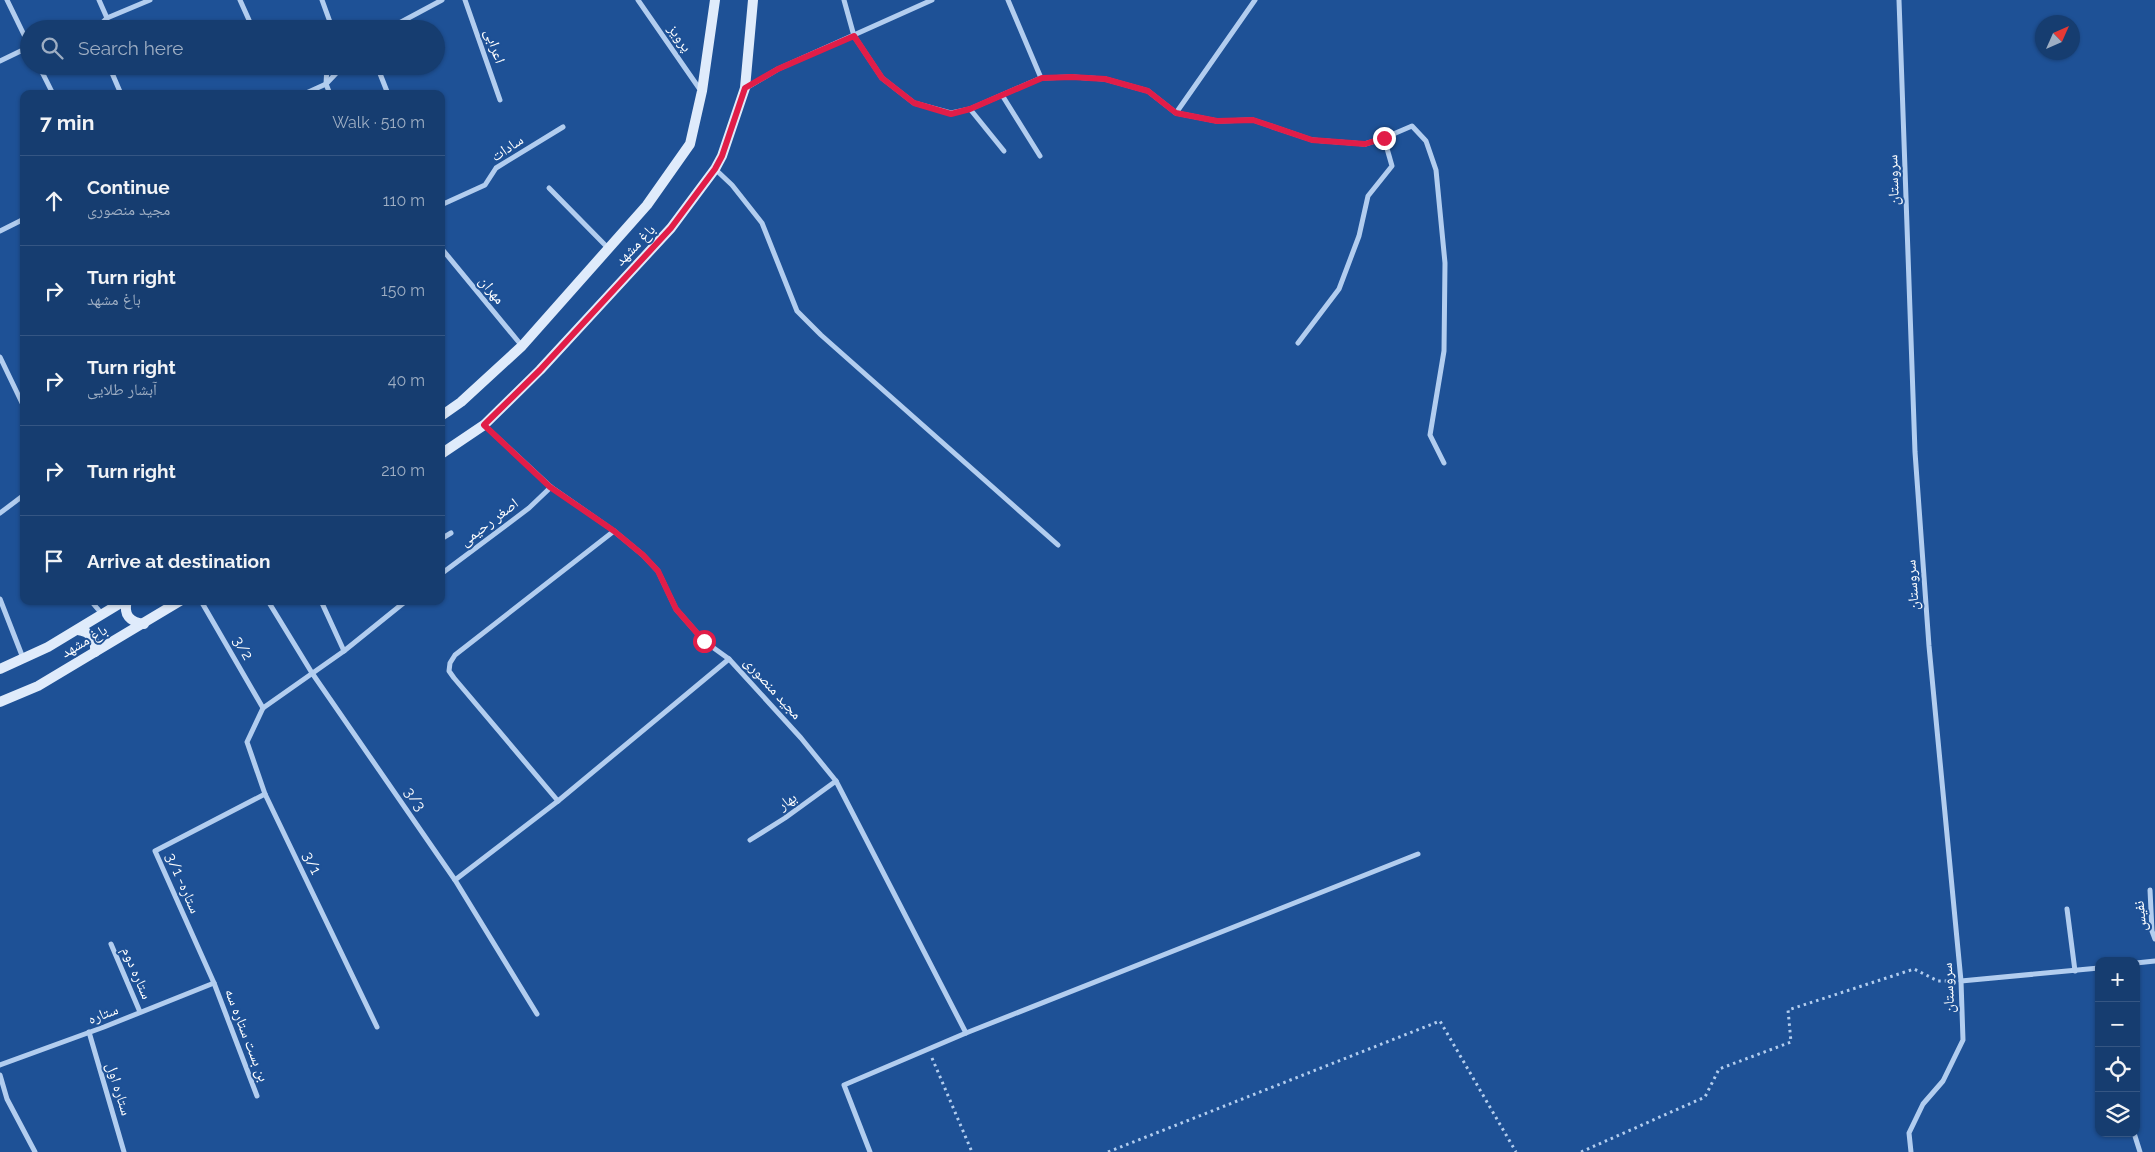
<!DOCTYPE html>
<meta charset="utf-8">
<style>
:root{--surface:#163d70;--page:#234878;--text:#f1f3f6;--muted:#9eaec3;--line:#355683}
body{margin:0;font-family:Raleway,"Noto Naskh Arabic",sans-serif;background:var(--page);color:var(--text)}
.controls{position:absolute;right:15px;bottom:15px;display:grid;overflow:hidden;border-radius:10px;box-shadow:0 1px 4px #0004}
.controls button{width:45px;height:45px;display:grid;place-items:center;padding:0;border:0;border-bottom:1px solid var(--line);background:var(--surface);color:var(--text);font:25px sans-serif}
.compass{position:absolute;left:2035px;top:15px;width:45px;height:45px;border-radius:50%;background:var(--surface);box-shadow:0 1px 4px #0004;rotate:45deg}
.stop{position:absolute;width:15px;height:15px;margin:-11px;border:4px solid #e11d48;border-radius:50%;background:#fff}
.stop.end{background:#e11d48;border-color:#fff;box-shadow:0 1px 5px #0008}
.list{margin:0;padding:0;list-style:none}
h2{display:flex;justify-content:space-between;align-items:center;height:65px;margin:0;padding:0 20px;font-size:21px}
h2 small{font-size:16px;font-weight:400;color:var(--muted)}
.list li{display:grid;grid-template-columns:32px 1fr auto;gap:15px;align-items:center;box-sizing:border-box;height:90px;padding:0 20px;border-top:1px solid var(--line)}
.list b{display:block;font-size:19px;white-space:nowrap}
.list p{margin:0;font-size:16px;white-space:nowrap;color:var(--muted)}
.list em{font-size:16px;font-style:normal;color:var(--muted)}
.icon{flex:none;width:28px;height:28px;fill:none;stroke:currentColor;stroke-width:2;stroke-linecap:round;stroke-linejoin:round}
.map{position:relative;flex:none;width:2155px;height:1152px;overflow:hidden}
.search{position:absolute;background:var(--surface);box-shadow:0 1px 4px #0004;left:20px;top:20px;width:425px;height:55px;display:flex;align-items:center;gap:12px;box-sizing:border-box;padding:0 18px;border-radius:28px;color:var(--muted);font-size:19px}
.panel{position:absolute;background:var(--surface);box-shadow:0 1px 4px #0004;left:20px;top:90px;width:425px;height:515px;border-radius:10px}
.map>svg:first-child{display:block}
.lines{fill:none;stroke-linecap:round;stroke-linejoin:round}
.path{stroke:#b2cdef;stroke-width:3;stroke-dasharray:2.5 4;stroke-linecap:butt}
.street{stroke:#b2cdef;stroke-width:5}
.secondary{stroke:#dfebfb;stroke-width:10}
.route{stroke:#e11d48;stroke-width:6}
.labels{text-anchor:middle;stroke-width:4;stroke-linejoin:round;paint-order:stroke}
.street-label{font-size:15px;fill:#fff;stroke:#1e5196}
</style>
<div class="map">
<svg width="2155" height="1152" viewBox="0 0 2155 1152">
<rect width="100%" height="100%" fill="#1e5196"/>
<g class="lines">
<g class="path">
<path d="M932,1058l40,94"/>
<path d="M1108,1152l332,-131 76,131"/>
<path d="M1581,1152l124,-55 14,-28 72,-27 -3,-32 126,-41 24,12h13"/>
</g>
<g class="street">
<path d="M7,0l22,45"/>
<path d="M99,0l8,18"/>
<path d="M240,0l9,20"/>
<path d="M322,0l8,22v7"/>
<path d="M465,0l35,100"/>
<path d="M638,0l63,91"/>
<path d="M844,0l10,36 28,42 32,25 37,10 19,-4 71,-31 31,-1 33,2 43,12 28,22 41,8 36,-1 59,20 53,4 19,-6 28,-12 14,15 10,29 9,93 -1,88 -14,84 14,28"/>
<path d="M1008,0l33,78"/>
<path d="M1899,0l16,452 14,194 32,335 2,59 -20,41 -20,23 -14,29 2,19"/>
<path d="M96,29l11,-11 43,-18"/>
<path d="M388,29l54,-29"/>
<path d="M0,61l29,-14"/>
<path d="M39,66l14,28"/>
<path d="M109,66l12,28"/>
<path d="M327,66l-1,18 4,10"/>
<path d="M377,66l11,28"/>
<path d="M746,88l32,-19 154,-69"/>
<path d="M304,94l22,-10 17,-18"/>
<path d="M1002,95l38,61"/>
<path d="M970,109l34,42"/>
<path d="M1176,113l79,-113"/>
<path d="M715,169l17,16 30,38 35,88 24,24 237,210"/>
<path d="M549,188l59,60"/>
<path d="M441,205l44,-20 11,-17 67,-41"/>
<path d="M0,231l24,-12"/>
<path d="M442,249l80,97"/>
<path d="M1298,343l41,-54 20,-53 9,-40 24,-30 -8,-28"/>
<path d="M0,357l24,50"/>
<path d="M484,425l67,62 63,44 29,24 15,16 18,38 28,32 25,18 72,79 35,43 130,252"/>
<path d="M0,513l24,-18"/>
<path d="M441,539l10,-6"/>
<path d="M441,574l88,-66 22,-21"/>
<path d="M0,599l23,59"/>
<path d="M91,601l11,13"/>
<path d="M201,601l62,107"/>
<path d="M268,601l44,72 143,207 82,134"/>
<path d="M321,601l23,50"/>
<path d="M558,801l-104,-123 -5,-7 1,-8 5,-8 159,-124"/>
<path d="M750,840l35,-22 51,-37"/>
<path d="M455,880l103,-79 171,-142"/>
<path d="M2150,890l2,41 3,8"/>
<path d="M2067,909l8,62"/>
<path d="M111,944l29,68"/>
<path d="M2136,963l19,-2"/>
<path d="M1961,981l138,-13"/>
<path d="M377,1027l-112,-233 -18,-52 16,-34 81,-57 62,-50"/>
<path d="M89,1032l35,120"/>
<path d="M0,1065l104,-38 110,-44"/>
<path d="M0,1075l7,24 28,53"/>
<path d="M257,1096l-43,-113 -59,-132 110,-57"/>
<path d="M2134,1133l6,19"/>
<path d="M870,1152l-26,-67 122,-52 452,-179"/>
</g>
<g class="secondary">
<path d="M441,416l20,-14 61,-56 125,-141 43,-61 12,-53 13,-91"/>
<path d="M441,454l43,-29 56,-55 131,-142 44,-59 7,-13 23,-68 8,-88"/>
<path d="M127,601c-4,14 3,21 17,23"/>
<path d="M78,630c13,2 18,9 17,22"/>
<path d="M0,669l48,-22 76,-46"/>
<path d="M0,702l38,-16 142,-85"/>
</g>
</g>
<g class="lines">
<path class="route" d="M704,641l-28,-32 -18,-38 -15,-16 -29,-24 -64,-44 -66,-62 56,-55 131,-142 44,-59 7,-13 23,-68 33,-19 76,-33 28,42 32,25 37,11 19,-5 72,-31 30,-1 33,2 43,12 28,22 41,8 36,-1 59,20 53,4 19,-6"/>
</g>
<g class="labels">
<g class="street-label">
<text transform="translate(680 38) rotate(55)" y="5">پرویز</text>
<text transform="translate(495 46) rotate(71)" y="5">اعرابی</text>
<text transform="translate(507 148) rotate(-34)" y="5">سادات</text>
<text transform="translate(1893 180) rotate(-92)" y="5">سروستان</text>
<text transform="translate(635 245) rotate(-46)" y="5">باغ مشهد</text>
<text transform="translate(492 290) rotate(51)" y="5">مهران</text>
<text transform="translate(489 522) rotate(-37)" y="5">اصغر رحیمی</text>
<text transform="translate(1912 585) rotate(-94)" y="5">سروستان</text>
<text transform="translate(84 641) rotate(-30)" y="5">باغ مشهد</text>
<text transform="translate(243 648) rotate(60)" y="5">3/2</text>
<text transform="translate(773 688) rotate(48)" y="5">مجید منصوری</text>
<text transform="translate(415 799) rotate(55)" y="5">3/3</text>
<text transform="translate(787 801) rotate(-35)" y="5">بهار</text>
<text transform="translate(312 863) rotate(64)" y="5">3/1</text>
<text transform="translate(183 883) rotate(66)" y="5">ستاره- 3/1</text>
<text transform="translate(2140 916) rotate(-96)" y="5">نفیس</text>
<text transform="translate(137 973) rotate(67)" y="5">ستاره دوم</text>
<text transform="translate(1948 988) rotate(-93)" y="5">سروستان</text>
<text transform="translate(103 1014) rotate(-21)" y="5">ستاره</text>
<text transform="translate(247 1035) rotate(69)" y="5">بن بست ستاره سه</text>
<text transform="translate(119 1089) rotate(73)" y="5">ستاره اول</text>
</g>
</g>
</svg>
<div class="controls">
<button>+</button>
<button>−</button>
<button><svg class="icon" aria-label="locate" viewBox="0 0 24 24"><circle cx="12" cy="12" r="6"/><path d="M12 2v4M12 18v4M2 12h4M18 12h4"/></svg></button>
<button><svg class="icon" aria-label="layers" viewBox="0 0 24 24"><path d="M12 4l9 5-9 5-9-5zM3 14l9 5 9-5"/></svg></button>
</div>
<svg class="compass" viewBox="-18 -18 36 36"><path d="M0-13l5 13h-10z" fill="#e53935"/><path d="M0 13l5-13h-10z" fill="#9eaec3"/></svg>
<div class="stop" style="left:704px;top:641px"></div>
<div class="stop end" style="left:1384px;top:138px"></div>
<div class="search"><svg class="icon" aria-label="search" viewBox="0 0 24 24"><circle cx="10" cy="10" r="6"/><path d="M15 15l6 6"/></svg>Search here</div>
<section class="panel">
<h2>7 min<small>Walk · 510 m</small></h2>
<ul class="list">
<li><svg class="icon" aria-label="ahead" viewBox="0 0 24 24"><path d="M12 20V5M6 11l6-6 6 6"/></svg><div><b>Continue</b><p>مجید منصوری</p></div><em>110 m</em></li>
<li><svg class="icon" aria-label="right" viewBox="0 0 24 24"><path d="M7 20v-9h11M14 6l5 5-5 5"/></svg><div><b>Turn right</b><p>باغ مشهد</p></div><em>150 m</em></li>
<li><svg class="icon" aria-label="right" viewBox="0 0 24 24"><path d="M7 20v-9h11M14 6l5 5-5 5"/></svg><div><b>Turn right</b><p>آبشار طلایی</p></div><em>40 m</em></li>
<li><svg class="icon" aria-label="right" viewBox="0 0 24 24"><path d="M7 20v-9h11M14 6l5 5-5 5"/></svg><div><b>Turn right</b></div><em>210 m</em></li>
<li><svg class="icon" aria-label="arrive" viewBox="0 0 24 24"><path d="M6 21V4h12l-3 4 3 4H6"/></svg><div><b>Arrive at destination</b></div></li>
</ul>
</section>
</div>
